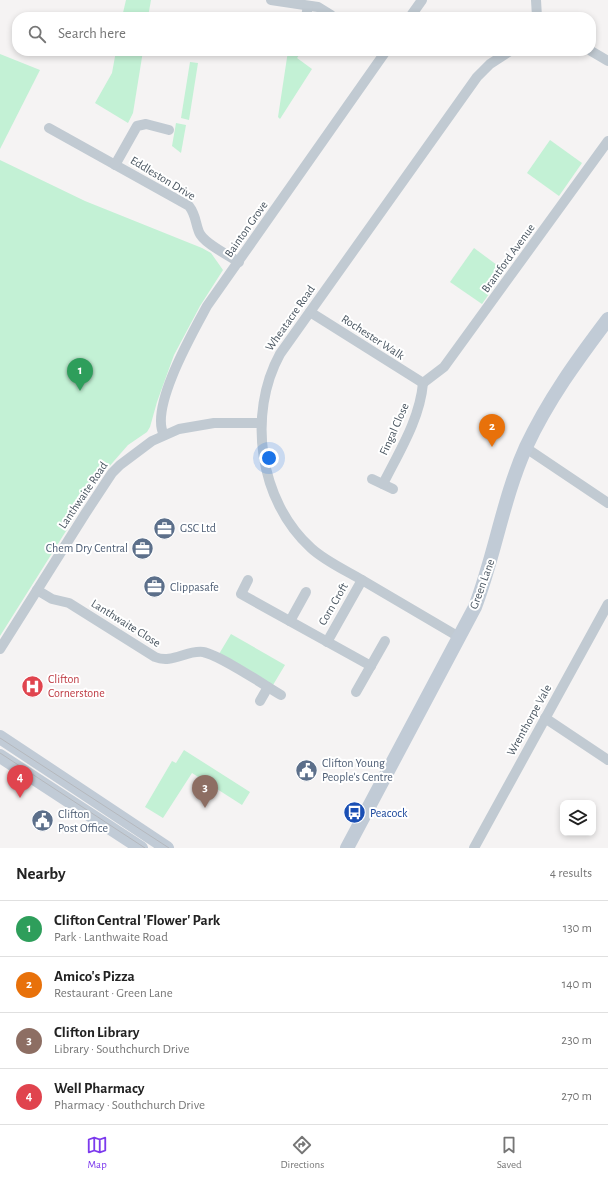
<!DOCTYPE html>
<meta charset="utf-8">
<style>
:root{--surface:#fff;--page:#f2f2f2;--text:#222;--muted:#767676;--line:#e0e0e0;--accent:#7c3aed}
body{margin:0;font-family:"Alegreya Sans",sans-serif;background:var(--page);color:var(--text)}
.controls{position:absolute;right:12px;bottom:12px;display:grid;overflow:hidden;border-radius:8px;box-shadow:0 2px 6px #0003}
.controls button{width:36px;height:36px;display:grid;place-items:center;padding:0;border:0;border-bottom:1px solid var(--line);background:var(--surface);color:var(--text);font:20px sans-serif}
.you{position:absolute;left:269px;top:458px;width:14px;height:14px;margin:-10px;border:3px solid #fff;border-radius:50%;background:#1a73e8;box-shadow:0 0 0 6px #1a73e833}
.badge{display:grid;place-items:center;width:26px;height:26px;border-radius:50%;background:var(--accent);color:#fff;font-size:13px;font-weight:700}
.pin{position:absolute;translate:-50% -33px;filter:drop-shadow(0 1px 2px #0008)}
.pin::after{content:'';position:absolute;top:21px;width:14px;height:12px;background:inherit;clip-path:polygon(0 0,100% 0,50% 100%)}
.list{margin:0;padding:0;list-style:none}
h2{display:flex;justify-content:space-between;align-items:center;height:52px;margin:0;padding:0 16px;font-size:17px}
h2 small{font-size:13px;font-weight:400;color:var(--muted)}
.list li{display:grid;grid-template-columns:26px 1fr auto;gap:12px;align-items:center;box-sizing:border-box;height:56px;padding:0 16px;border-top:1px solid var(--line)}
.list b{display:block;font-size:15px;white-space:nowrap}
.list p{margin:0;font-size:13px;white-space:nowrap;color:var(--muted)}
.list em{font-size:13px;font-style:normal;color:var(--muted)}
.icon{flex:none;width:22px;height:22px;fill:none;stroke:currentColor;stroke-width:2;stroke-linecap:round;stroke-linejoin:round}
.map{position:relative;flex:none;width:608px;height:848px;overflow:hidden}
.search{position:absolute;background:var(--surface);box-shadow:0 2px 6px #0003;left:12px;right:12px;top:12px;height:44px;display:flex;align-items:center;gap:10px;box-sizing:border-box;padding:0 14px;border-radius:16px;color:var(--muted);font-size:15px}
.sheet{height:276px;background:var(--surface)}
nav{display:flex;justify-content:space-around;align-items:center;box-sizing:border-box;height:56px;border-top:1px solid var(--line);background:var(--surface);font-size:11px;color:var(--muted)}
nav a{display:grid;justify-items:center;gap:2px}
nav .on{color:var(--accent)}
.map>svg:first-child{display:block}
.green{fill:#c3f1d5}
.lines{fill:none;stroke-linecap:round;stroke-linejoin:round}
.street{stroke:#c1cad2;stroke-width:10}
.secondary{stroke:#c1cbd6;stroke-width:14}
.tram{stroke:#b5b8bd;stroke-width:1}
.labels{text-anchor:middle;stroke-width:4;stroke-linejoin:round;paint-order:stroke}
.street-label{font-size:12px;fill:#4a5661;stroke:#fff}
.service-label{font-size:12px;fill:#4e5e75;stroke:#fff;text-anchor:start}
.health-label{font-size:12px;fill:#be3a42;stroke:#fff;text-anchor:start}
.transit-label{font-size:12px;fill:#164399;stroke:#fff;text-anchor:start}
</style>
<div class="map">
<svg width="608" height="848" viewBox="0 0 608 848">
<rect width="100%" height="100%" fill="#f5f3f3"/>
<g class="green">
<path d="M126,0h25l-3,17h-26z"/>
<path d="M116,51h27l-10,62 -5,10 -33,-20 17,-30z"/>
<path d="M288,51h14l-5,7 15,11 -32,50 -2,-2z"/>
<path d="M0,54l40,16 -40,79z"/>
<path d="M190,62l8,1 -9,57 -8,-2z"/>
<path d="M176,123l10,2 -5,28 -9,-7z"/>
<path d="M550,140l32,23 -23,33 -32,-23z"/>
<path d="M0,160l85,41 117,47 9,5 12,17 -23,36 -26,49 -17,47 -7,25 -3,5 -19,13 -28,32 -100,159z"/>
<path d="M474,248l31,23 -23,33 -32,-22z"/>
<path d="M231,634l54,31 -12,20 -54,-31z"/>
<path d="M184,750l66,42 -8,13 -50,-32 -29,45 -18,-11 27,-46 4,2z"/>
</g>
<g class="lines">
<g class="street">
<path d="M271,0l47,7 13,8"/>
<path d="M536,0l1,17"/>
<path d="M306,17l2,-11"/>
<path d="M410,17l12,-17"/>
<path d="M591,51l17,10"/>
<path d="M49,128l140,78c7,9 6,16 10,26 4,11 29,23 40,30"/>
<path d="M115,165l22,-39 9,-2 23,6"/>
<path d="M310,312l113,71"/>
<path d="M423,383l21,-16 164,-226"/>
<path d="M164,435c-15,-27 29,-103 43,-129l179,-255"/>
<path d="M526,448l82,55"/>
<path d="M372,479l21,10"/>
<path d="M383,484c16,-32 37,-65 40,-101"/>
<path d="M248,580l-7,14 130,72"/>
<path d="M37,590l15,9 17,4 86,54c17,7 31,-7 48,-5 17,3 61,33 78,43"/>
<path d="M290,621l16,-29"/>
<path d="M459,637c-32,-19 -65,-38 -97,-57 -17,-10 -37,-19 -51,-32 -52,-47 -64,-134 -31,-194l197,-277 13,-13 20,-13"/>
<path d="M327,642l35,-62"/>
<path d="M0,649l85,-135 27,-41 8,-8 32,-24 27,-12 35,-6h47"/>
<path d="M356,692l29,-51"/>
<path d="M260,701l8,-14"/>
<path d="M545,718l63,42"/>
<path d="M474,848l134,-244"/>
</g>
<g class="secondary">
<path d="M0,737l167,111"/>
<path d="M0,756l141,92"/>
<path d="M347,848l128,-241c20,-52 28,-109 51,-160 22,-47 51,-87 82,-128"/>
</g>
<g class="tram">
<path d="M0,738l169,110"/>
<path d="M0,753l145,95"/>
</g>
</g>
<defs>
<symbol id="office-disc" viewBox="-11 -11 22 22"><circle r="9.5" fill="#5c6f8a" stroke="#fff"/><path d="M-6-3h4V-5.5h4V-3h4V5H-6ZM-1-4.5V-3h2v-1.5ZM-6 0V1H6V0Z" fill="#fff"/></symbol>
<symbol id="hospital-disc" viewBox="-11 -11 22 22"><circle r="9.5" fill="#e0444e" stroke="#fff"/><path d="M-5-5h3v3.5h4V-5h3V5h-3V1.5h-4V5h-3Z" fill="#fff"/></symbol>
<symbol id="civic-disc" viewBox="-11 -11 22 22"><circle r="9.5" fill="#5c6f8a" stroke="#fff"/><path d="M-.6-6.5H3V-4.5H.6V-3L4-1V1h2V6H-6V1h2V-1L-.6-3ZM-1.2 2.5V6h2.4V2.5Z" fill="#fff"/></symbol>
<symbol id="bus-disc" viewBox="-11 -11 22 22"><circle r="9.5" fill="#1a4fb4" stroke="#fff"/><path d="M-5-6H5V4H4V6H2V4H-2V6H-4V4H-5ZM-3.5-4V0h7V-4ZM-3.5 1.2v1.5H-2V1.2ZM2 1.2v1.5H3.5V1.2Z" fill="#fff"/></symbol>
</defs>
<g fill-rule="evenodd">
<use href="#office-disc" x="152" y="516" width="25" height="25"/>
<use href="#office-disc" x="130" y="536" width="25" height="25"/>
<use href="#office-disc" x="142" y="574" width="25" height="25"/>
<use href="#hospital-disc" x="20" y="674" width="25" height="25"/>
<use href="#civic-disc" x="294" y="758" width="25" height="25"/>
<use href="#bus-disc" x="342" y="800" width="25" height="25"/>
<use href="#civic-disc" x="30" y="808" width="25" height="25"/>
</g>
<g class="labels">
<g class="street-label">
<text transform="translate(163 178) rotate(31)" y="4">Eddleston Drive</text>
<text transform="translate(246 229) rotate(-55)" y="4">Bainton Grove</text>
<text transform="translate(508 258) rotate(-54)" y="4">Brantford Avenue</text>
<text transform="translate(290 318) rotate(-55)" y="4">Wheatacre Road</text>
<text transform="translate(373 337) rotate(33)" y="4">Rochester Walk</text>
<text transform="translate(394 429) rotate(-66)" y="4">Fingal Close</text>
<text transform="translate(83 495) rotate(-56)" y="4">Lanthwaite Road</text>
<text transform="translate(482 584) rotate(-70)" y="4">Green Lane</text>
<text transform="translate(333 604) rotate(-60)" y="4">Corn Croft</text>
<text transform="translate(126 623) rotate(32)" y="4">Lanthwaite Close</text>
<text transform="translate(529 720) rotate(-61)" y="4">Wrenthorpe Vale</text>
</g>
<g class="service-label">
<text x="180" y="532">GSC Ltd</text>
<text x="128" y="552" text-anchor="end">Chem Dry Central</text>
<text x="170" y="591">Clippasafe</text>
<text x="322" y="767">Clifton Young<tspan x="322" dy="14">People's Centre</tspan></text>
<text x="58" y="818">Clifton<tspan x="58" dy="14">Post Office</tspan></text>
</g>
<g class="health-label">
<text x="48" y="683">Clifton<tspan x="48" dy="14">Cornerstone</tspan></text>
</g>
<g class="transit-label">
<text x="370" y="817">Peacock</text>
</g>
</g>
</svg>
<div class="controls">
<button><svg class="icon" aria-label="layers" viewBox="0 0 24 24"><path d="M12 4l9 5-9 5-9-5zM3 14l9 5 9-5"/></svg></button>
</div>
<div class="you"></div>
<div class="pin badge" style="left:80px;top:391px;background:#2e9e5b">1</div>
<div class="pin badge" style="left:492px;top:447px;background:#e8710a">2</div>
<div class="pin badge" style="left:205px;top:808px;background:#8d6e63">3</div>
<div class="pin badge" style="left:20px;top:798px;background:#e0444e">4</div>
<div class="search"><svg class="icon" aria-label="search" viewBox="0 0 24 24"><circle cx="10" cy="10" r="6"/><path d="M15 15l6 6"/></svg>Search here</div>
</div>
<section class="sheet">
<h2>Nearby<small>4 results</small></h2>
<ul class="list">
<li><span class="badge" style="background:#2e9e5b">1</span><div><b>Clifton Central 'Flower' Park</b><p>Park · Lanthwaite Road</p></div><em>130 m</em></li>
<li><span class="badge" style="background:#e8710a">2</span><div><b>Amico's Pizza</b><p>Restaurant · Green Lane</p></div><em>140 m</em></li>
<li><span class="badge" style="background:#8d6e63">3</span><div><b>Clifton Library</b><p>Library · Southchurch Drive</p></div><em>230 m</em></li>
<li><span class="badge" style="background:#e0444e">4</span><div><b>Well Pharmacy</b><p>Pharmacy · Southchurch Drive</p></div><em>270 m</em></li>
</ul>
</section>
<nav>
<a class="on"><svg class="icon" aria-label="map" viewBox="0 0 24 24"><path d="M3 6l6-2 6 2 6-2v14l-6 2-6-2-6 2zM9 4v14M15 6v14"/></svg>Map</a>
<a><svg class="icon" aria-label="directions" viewBox="0 0 24 24"><path d="M12 3l9 9-9 9-9-9zM9 14v-3h6M13 9l2 2-2 2"/></svg>Directions</a>
<a><svg class="icon" aria-label="saved" viewBox="0 0 24 24"><path d="M7 4h10v16l-5-4-5 4z"/></svg>Saved</a>
</nav>
